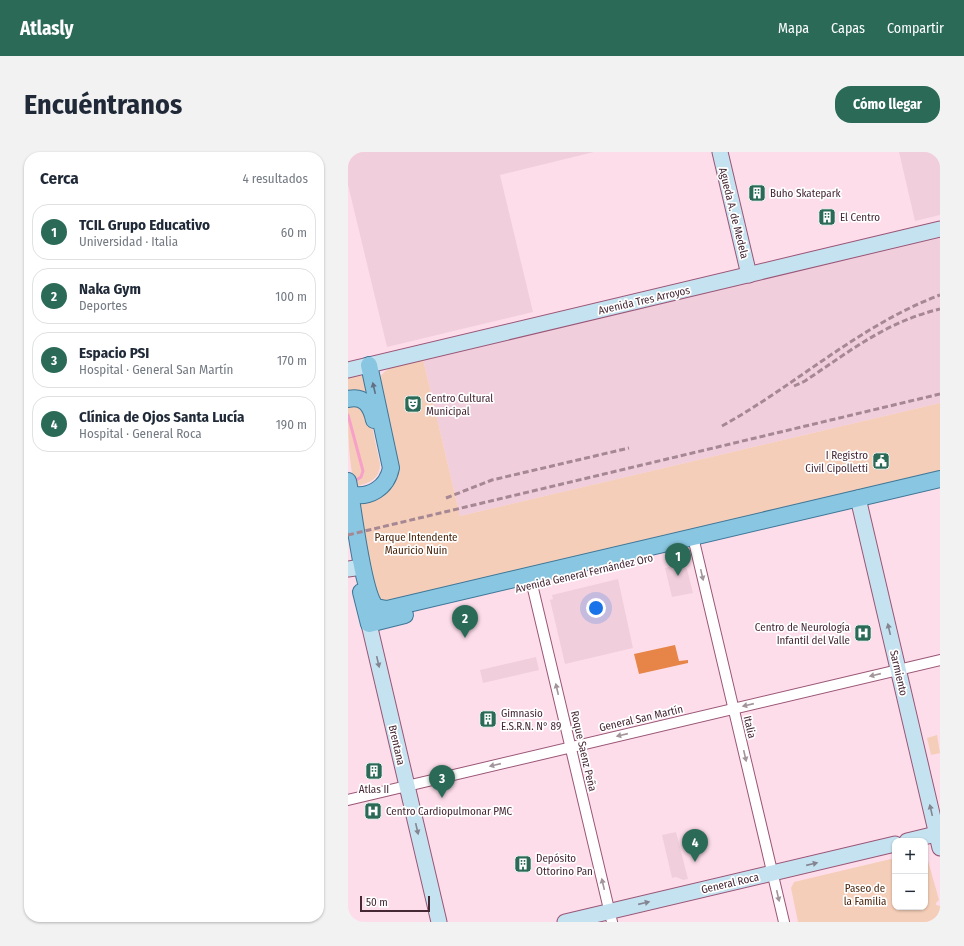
<!DOCTYPE html>
<html lang="es">
<meta charset="utf-8">
<style>
:root{--surface:#fff;--page:#f2f2f3;--text:#1f2937;--muted:#747a83;--line:#e0e1e3;--accent:#2a6a57}
body{margin:0;font-family:"Fira Sans Condensed",sans-serif;background:var(--page);color:var(--text)}
.controls{position:absolute;right:12px;bottom:12px;display:grid;overflow:hidden;border-radius:8px;box-shadow:0 1px 3px #0004}
.controls button{width:36px;height:36px;display:grid;place-items:center;padding:0;border:0;border-bottom:1px solid var(--line);background:var(--surface);color:var(--text);font:20px sans-serif}
.scale{position:absolute;left:12px;bottom:10px;width:70px;box-sizing:border-box;padding-left:4px;border:2px solid #462835;border-top:0;font-size:11px;line-height:14px;white-space:nowrap;color:#462835;-webkit-text-stroke:3px #fff;paint-order:stroke}
.you{position:absolute;left:248px;top:456px;width:14px;height:14px;margin:-10px;border:3px solid #fff;border-radius:50%;background:#1a73e8;box-shadow:0 0 0 6px #1a73e833}
.badge{display:grid;place-items:center;width:26px;height:26px;border-radius:50%;background:var(--accent);color:#fff;font-size:13px;font-weight:700}
.pin{position:absolute;translate:-50% -33px;filter:drop-shadow(0 1px 2px #0008)}
.pin::after{content:'';position:absolute;top:21px;width:14px;height:12px;background:inherit;clip-path:polygon(0 0,100% 0,50% 100%)}
.list{margin:0;padding:0;list-style:none}
h2{display:flex;justify-content:space-between;align-items:center;height:52px;margin:0;padding:0 16px;font-size:17px}
h2 small{font-size:13px;font-weight:400;color:var(--muted)}
.list li{display:grid;grid-template-columns:26px 1fr auto;gap:12px;align-items:center;box-sizing:border-box;height:56px;margin:0 8px 8px;padding:0 8px;border:1px solid var(--line);border-radius:16px}
.list b{display:block;font-size:15px;white-space:nowrap}
.list p{margin:0;font-size:13px;white-space:nowrap;color:var(--muted)}
.list em{font-size:13px;font-style:normal;color:var(--muted)}
.map{position:relative;flex:none;width:592px;height:770px;overflow:hidden;border-radius:16px}
header{display:flex;align-items:center;gap:24px;box-sizing:border-box;height:56px;padding:0 20px;background:var(--accent);color:#fff}
header strong{font-size:19px}
nav{display:flex;gap:22px;margin-inline-start:auto;font-size:14px}
.intro{display:flex;align-items:center;justify-content:space-between;box-sizing:border-box;height:96px;padding:0 24px}
h1{margin:0;font-size:28px}
.button{padding:10px 18px;border-radius:16px;background:var(--accent);color:#fff;font-size:14px;font-weight:700}
main{display:flex;gap:24px;padding:0 24px}
aside{flex:1;background:var(--surface);border-radius:16px;box-shadow:0 1px 3px #0004}
.map>svg:first-child{display:block}
.built{fill:#f1cedc}
.green{fill:#f4ceb8}
.forest{fill:#e68547}
.lines{fill:none;stroke-linecap:round;stroke-linejoin:round}
.stream{stroke:#f7a0c8;stroke-width:3}
.street-casing{stroke:#9a5676;stroke-width:12}
.secondary-casing{stroke:#9a5676;stroke-width:17}
.primary-casing{stroke:#3f7698;stroke-width:18}
.street{stroke:#fff;stroke-width:10}
.secondary{stroke:#c4e2f0;stroke-width:15}
.primary{stroke:#89c6e1;stroke-width:16}
.rail{stroke:#a68794;stroke-width:3;stroke-dasharray:6 3;stroke-linecap:butt}
.oneway{fill:#646f82}
.oneway2{fill:#a2949a}
.oneway3{fill:#858592}
.labels{text-anchor:middle;stroke-width:3.5;stroke-linejoin:round;paint-order:stroke}
.poi-label{font-size:11px;fill:#462835;stroke:#fff;text-anchor:start}
.street-label{font-size:11px;fill:#462835;stroke:#fff}
.park-label{font-size:11px;fill:#4a240a;stroke:#fff}
</style>
<header>
<strong>Atlasly</strong>
<nav><a>Mapa</a><a>Capas</a><a>Compartir</a></nav>
</header>
<div class="intro"><h1>Encuéntranos</h1><a class="button">Cómo llegar</a></div>
<main>
<aside>
<h2>Cerca<small>4 resultados</small></h2>
<ul class="list">
<li><span class="badge">1</span><div><b>TCIL Grupo Educativo</b><p>Universidad · Italia</p></div><em>60 m</em></li>
<li><span class="badge">2</span><div><b>Naka Gym</b><p>Deportes</p></div><em>100 m</em></li>
<li><span class="badge">3</span><div><b>Espacio PSI</b><p>Hospital · General San Martín</p></div><em>170 m</em></li>
<li><span class="badge">4</span><div><b>Clínica de Ojos Santa Lucía</b><p>Hospital · General Roca</p></div><em>190 m</em></li>
</ul>
</aside>
<div class="map">
<svg width="592" height="770" viewBox="0 0 592 770">
<rect width="100%" height="100%" fill="#feddea"/>
<g class="built">
<path d="M0,0h246l-94,23 33,137 -146,35 -39,-162z"/>
<path d="M551,0h41v63l-25,6z"/>
<path d="M592,84v167l-480,113 -37,-157z"/>
<path d="M332,412l7,5 6,24 -21,4 -7,-29z"/>
<path d="M270,427l15,69 -68,16 -15,-64 3,-1 -1,-4z"/>
<path d="M188,505l3,13 -56,13 -3,-13z"/>
<path d="M328,680l12,47 -5,1 -7,-3 -4,1 -10,-43z"/>
</g>
<g class="green">
<path d="M75,207l37,157 480,-113v71l-553,130 -13,-6 -16,-95 29,-17 -8,-107c8,-15 29,-17 44,-20z"/>
<path d="M12,224h6l10,33 -28,-13v-18z"/>
<path d="M8,251l14,14 10,47c0,15 -11,19 -23,22 -9,-11 -9,-63 -9,-81z"/>
<path d="M589,583l3,18 -9,2 -4,-17z"/>
<path d="M577,704l2,1 12,43 -3,3v2l4,1v16h-142l-7,-34 3,-6 101,-24v49h30z"/>
</g>
<path class="forest" d="M327,493l4,16 9,-1v3l-49,11 -5,-20z"/>
<g class="lines">
<path class="stream" d="M0,263l15,56 -2,6 -8,5"/>
<defs>
<g id="street">
<path d="M345,385l91,385"/>
<path d="M182,424l82,346"/>
<path d="M0,648l592,-140"/>
</g>
<g id="secondary">
<path d="M372,0l29,123"/>
<path d="M0,218l592,-141"/>
<path d="M510,346l82,350"/>
<path d="M0,417l7,-1"/>
<path d="M21,472l70,298"/>
<path d="M559,689l33,-8"/>
<path d="M217,770l330,-78"/>
</g>
<g id="primary">
<path d="M0,247c16,-4 23,7 26,21"/>
<path d="M0,329c5,23 14,112 28,126l11,2 553,-130"/>
<path d="M2,342c19,5 37,-6 41,-26l-22,-103"/>
<path d="M13,440l8,32 36,-9"/>
</g>
</defs>
<use href="#street" class="street-casing"/>
<use href="#secondary" class="secondary-casing"/>
<use href="#primary" class="primary-casing"/>
<use href="#street" class="street"/>
<use href="#secondary" class="secondary"/>
<use href="#primary" class="primary"/>
<g class="rail">
<path d="M446,234l11,-5c45,-30 81,-59 135,-72"/>
<path d="M374,274c74,-41 138,-101 218,-131"/>
<path d="M98,346l46,-18 137,-32"/>
<path d="M0,383l592,-141"/>
</g>
</g>
<defs><path id="oneway-solid" d="M-6-.8H1V-3.2L6.5 0L1 3.2V.8H-6Z"/></defs>
<use class="oneway" href="#oneway-solid" transform="translate(26 236) rotate(-103)"/>
<g class="oneway2">
<use href="#oneway-solid" transform="translate(354 423) rotate(77)"/>
<use href="#oneway-solid" transform="translate(527 523) rotate(167)"/>
<use href="#oneway-solid" transform="translate(209 537) rotate(-103)"/>
<use href="#oneway-solid" transform="translate(400 553) rotate(167)"/>
<use href="#oneway-solid" transform="translate(274 583) rotate(167)"/>
<use href="#oneway-solid" transform="translate(397 604) rotate(77)"/>
<use href="#oneway-solid" transform="translate(147 613) rotate(167)"/>
<use href="#oneway-solid" transform="translate(255 732) rotate(-103)"/>
<use href="#oneway-solid" transform="translate(430 744) rotate(77)"/>
</g>
<g class="oneway3">
<use href="#oneway-solid" transform="translate(541 477) rotate(-103)"/>
<use href="#oneway-solid" transform="translate(30 510) rotate(77)"/>
<use href="#oneway-solid" transform="translate(583 658) rotate(-103)"/>
<use href="#oneway-solid" transform="translate(69 677) rotate(77)"/>
<use href="#oneway-solid" transform="translate(464 712) rotate(-13)"/>
<use href="#oneway-solid" transform="translate(296 751) rotate(-13)"/>
</g>
<defs>
<symbol id="building-square" viewBox="-11 -11 22 22"><rect x="-9" y="-9" width="18" height="18" rx="4" fill="#2a6a57" stroke="#fff"/><path d="M-4-6H4V6H1V3H-1V6H-4ZM-2.5-4.3h1.7v1.8h-1.7ZM.8-4.3h1.7v1.8H.8ZM-2.5-1h1.7V.8h-1.7ZM.8-1h1.7V.8H.8Z" fill="#fff"/></symbol>
<symbol id="theatre-square" viewBox="-11 -11 22 22"><rect x="-9" y="-9" width="18" height="18" rx="4" fill="#2a6a57" stroke="#fff"/><path d="M-5-5.5Q0-4 5-5.5V0Q5 5 0 6Q-5 5-5 0ZM-3.3-2.5H-1v1.5H-3.3ZM1-2.5H3.3v1.5H1ZM-2.8 1Q0 5.5 2.8 1Z" fill="#fff"/></symbol>
<symbol id="civic-square" viewBox="-11 -11 22 22"><rect x="-9" y="-9" width="18" height="18" rx="4" fill="#2a6a57" stroke="#fff"/><path d="M-.6-6.5H3V-4.5H.6V-3L4-1V1h2V6H-6V1h2V-1L-.6-3ZM-1.2 2.5V6h2.4V2.5Z" fill="#fff"/></symbol>
<symbol id="hospital-square" viewBox="-11 -11 22 22"><rect x="-9" y="-9" width="18" height="18" rx="4" fill="#2a6a57" stroke="#fff"/><path d="M-5-5h3v3.5h4V-5h3V5h-3V1.5h-4V5h-3Z" fill="#fff"/></symbol>
</defs>
<g fill-rule="evenodd">
<use href="#building-square" x="399" y="31" width="20" height="20"/>
<use href="#building-square" x="469" y="55" width="20" height="20"/>
<use href="#theatre-square" x="55" y="242" width="20" height="20"/>
<use href="#civic-square" x="523" y="299" width="20" height="20"/>
<use href="#hospital-square" x="505" y="471" width="20" height="20"/>
<use href="#building-square" x="130" y="557" width="20" height="20"/>
<use href="#building-square" x="16" y="609" width="20" height="20"/>
<use href="#hospital-square" x="15" y="649" width="20" height="20"/>
<use href="#building-square" x="165" y="702" width="20" height="20"/>
</g>
<g class="labels">
<g class="poi-label">
<text x="422" y="45">Buho Skatepark</text>
<text x="492" y="69">El Centro</text>
<text x="78" y="250">Centro Cultural<tspan x="78" dy="13">Municipal</tspan></text>
<text x="520" y="307" text-anchor="end">I Registro<tspan x="520" dy="13">Civil Cipolletti</tspan></text>
<text x="502" y="479" text-anchor="end">Centro de Neurología<tspan x="502" dy="13">Infantil del Valle</tspan></text>
<text x="153" y="565">Gimnasio<tspan x="153" dy="13">E.S.R.N. N° 89</tspan></text>
<text x="26" y="641" text-anchor="middle">Atlas II</text>
<text x="38" y="663">Centro Cardiopulmonar PMC</text>
<text x="188" y="710">Depósito<tspan x="188" dy="13">Ottorino Pan</tspan></text>
</g>
<g class="street-label">
<text transform="translate(386 61) rotate(76)" y="4">Agueda A. de Medela</text>
<text transform="translate(296 148) rotate(-13)" y="4">Avenida Tres Arroyos</text>
<text transform="translate(236 421) rotate(-13)" y="4">Avenida General Fernández Oro</text>
<text transform="translate(551 521) rotate(77)" y="4">Sarmiento</text>
<text transform="translate(293 566) rotate(-13)" y="4">General San Martín</text>
<text transform="translate(402 575) rotate(77)" y="4">Italia</text>
<text transform="translate(49 593) rotate(77)" y="4">Brentana</text>
<text transform="translate(236 599) rotate(77)" y="4">Roque Saenz Peña</text>
<text transform="translate(382 731) rotate(-13)" y="4">General Roca</text>
</g>
<g class="park-label">
<text x="68" y="389">Parque Intendente<tspan x="68" dy="13">Mauricio Nuin</tspan></text>
<text x="517" y="740">Paseo de<tspan x="517" dy="13">la Familia</tspan></text>
</g>
</g>
</svg>
<div class="controls">
<button>+</button>
<button>−</button>
</div>
<div class="scale">50 m</div>
<div class="you"></div>
<div class="pin badge" style="left:330px;top:424px">1</div>
<div class="pin badge" style="left:117px;top:486px">2</div>
<div class="pin badge" style="left:94px;top:646px">3</div>
<div class="pin badge" style="left:347px;top:710px">4</div>
</div>
</main>
